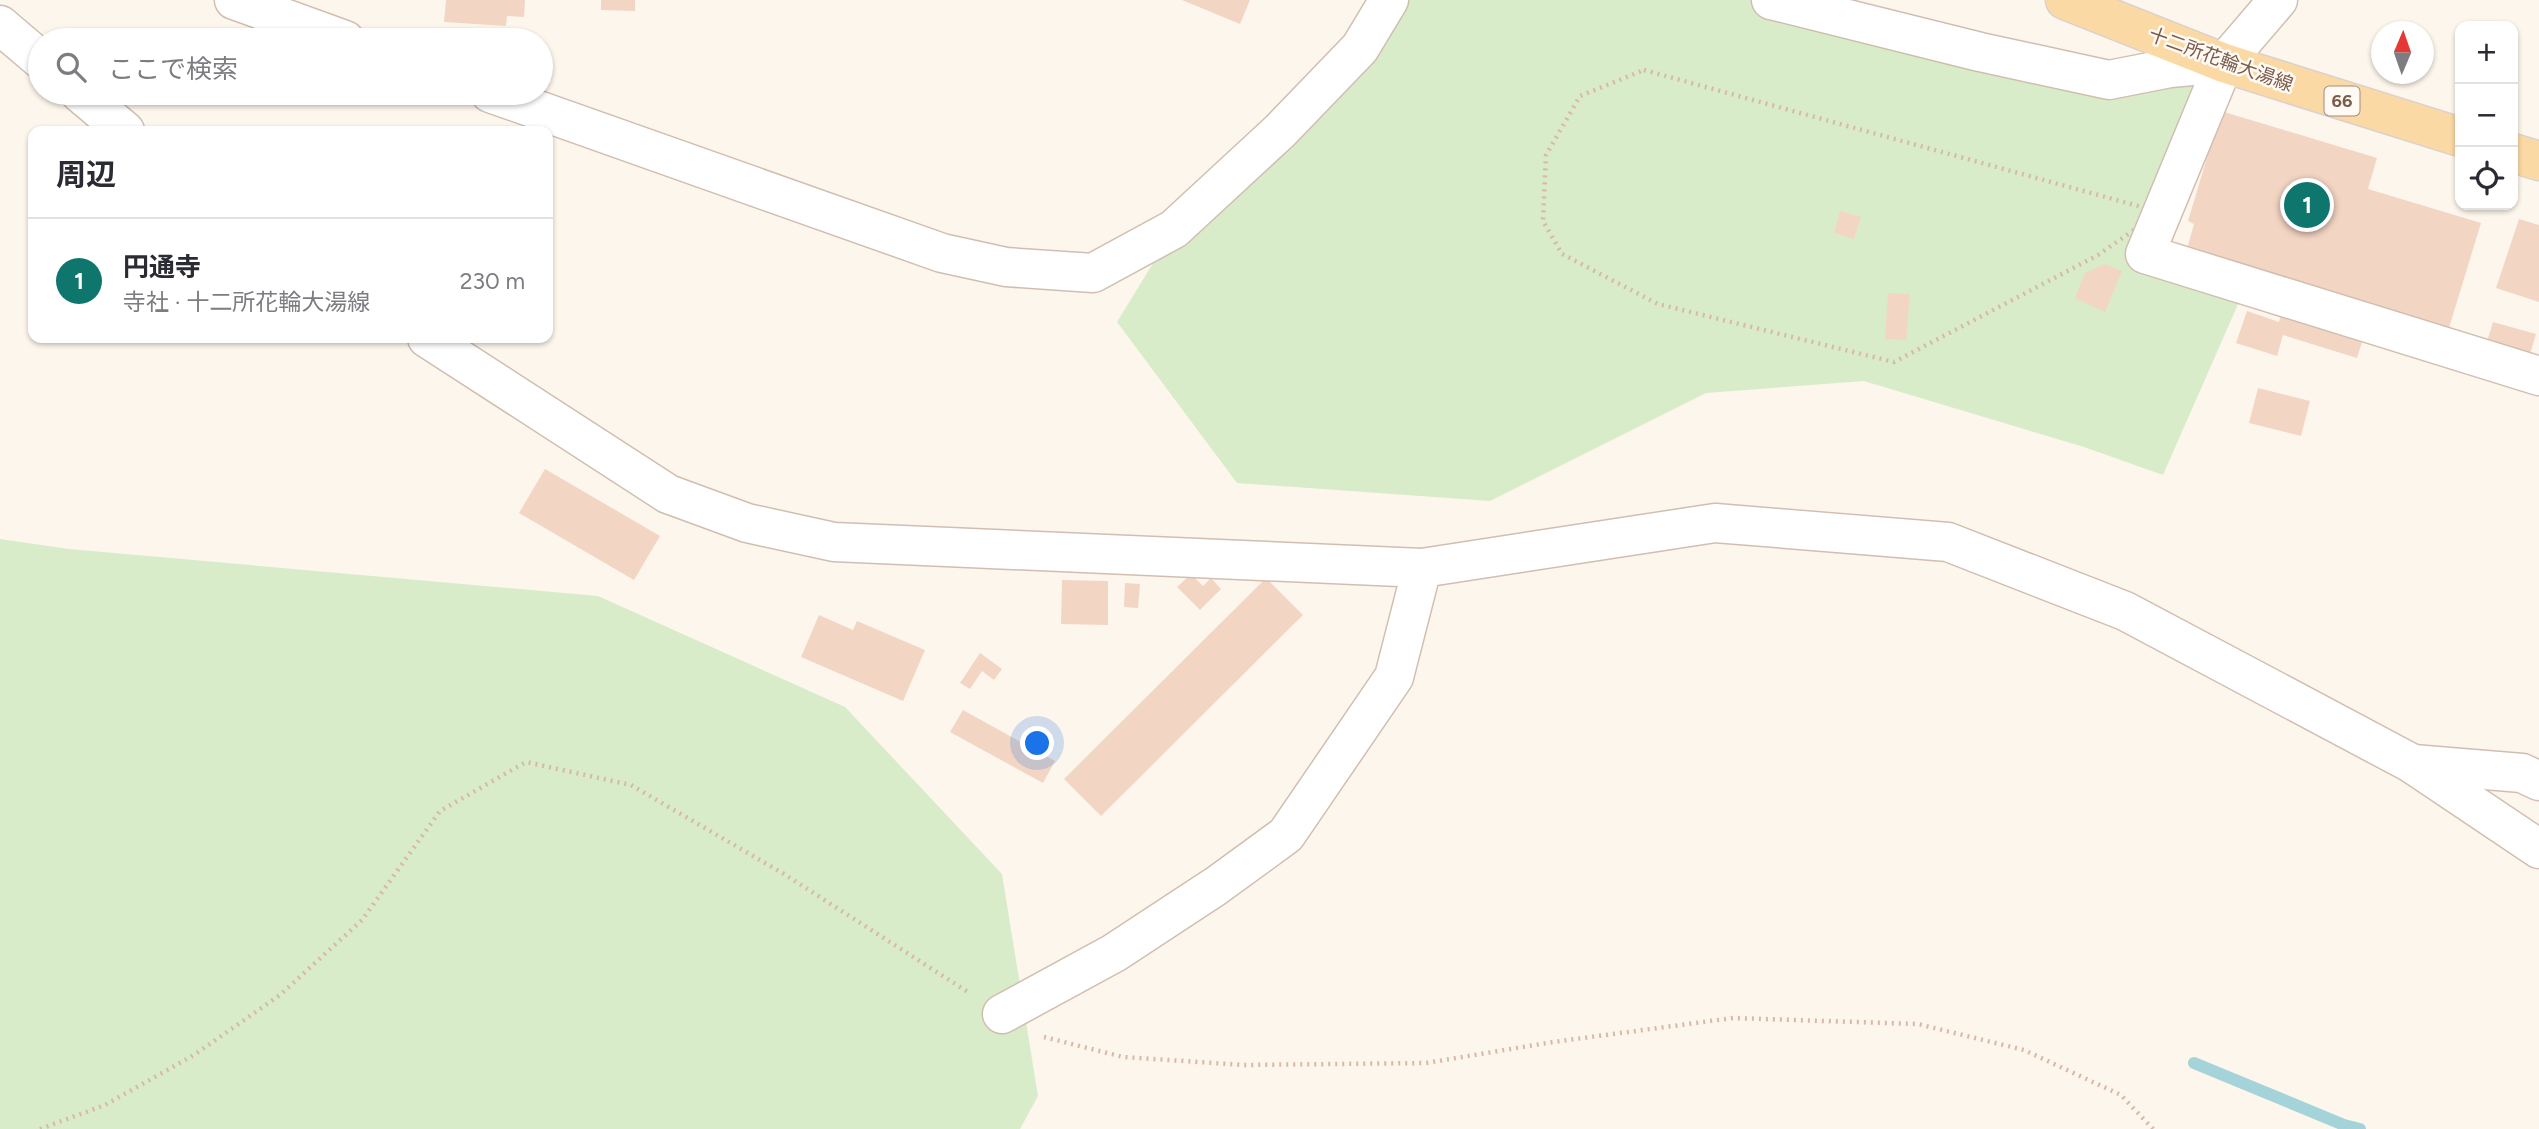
<!DOCTYPE html>
<html lang="ja">
<meta charset="utf-8">
<style>
:root{--surface:#fff;--page:#f2f2f3;--text:#2b2b33;--muted:#7c7c81;--line:#e1e1e2;--accent:#0f766e}
body{margin:0;font-family:Figtree,"Noto Sans JP",sans-serif;background:var(--page);color:var(--text)}
.controls{position:absolute;right:21px;top:21px;display:grid;overflow:hidden;border-radius:14px;box-shadow:0 2px 5px #0004}
.controls button{width:63px;height:63px;display:grid;place-items:center;padding:0;border:0;border-bottom:2px solid var(--line);background:var(--surface);color:var(--text);font:35px sans-serif}
.compass{position:absolute;left:2371px;top:21px;width:63px;height:63px;border-radius:50%;background:var(--surface);box-shadow:0 2px 5px #0004;rotate:2deg}
.you{position:absolute;left:1038px;top:744px;width:24px;height:24px;margin:-18px;border:5px solid #fff;border-radius:50%;background:#1a73e8;box-shadow:0 0 0 10px #1a73e833}
.badge{display:grid;place-items:center;width:46px;height:46px;border-radius:50%;background:var(--accent);color:#fff;font-size:23px;font-weight:700}
.pin{position:absolute;translate:-50% -50%;border:4px solid #fff;box-shadow:0 2px 7px #0006}
.list{margin:0;padding:0;list-style:none}
h2{display:flex;justify-content:space-between;align-items:center;height:91px;margin:0;padding:0 28px;font-size:30px}
h2 small{font-size:23px;font-weight:400;color:var(--muted)}
.list li{display:grid;grid-template-columns:46px 1fr auto;gap:21px;align-items:center;box-sizing:border-box;height:126px;padding:0 28px;border-top:2px solid var(--line)}
.list b{display:block;font-size:26px;white-space:nowrap}
.list p{margin:0;font-size:23px;white-space:nowrap;color:var(--muted)}
.list em{font-size:23px;font-style:normal;color:var(--muted)}
.icon{flex:none;width:38px;height:38px;fill:none;stroke:currentColor;stroke-width:2;stroke-linecap:round;stroke-linejoin:round}
.map{position:relative;flex:none;width:2539px;height:1129px;overflow:hidden}
.search{position:absolute;background:var(--surface);box-shadow:0 2px 5px #0004;left:28px;top:28px;width:525px;height:77px;display:flex;align-items:center;gap:18px;box-sizing:border-box;padding:0 24px;border-radius:38px;color:var(--muted);font-size:26px}
.panel{position:absolute;background:var(--surface);box-shadow:0 2px 5px #0004;left:28px;top:126px;width:525px;height:217px;border-radius:14px}
.map>svg:first-child{display:block}
.green{fill:#d8ecc9}
.lines{fill:none;stroke-linecap:round;stroke-linejoin:round}
.stream{stroke:#a5d3da;stroke-width:12}
.building{fill:#f3d5c3}
.minor-casing{stroke:#d1beb0;stroke-width:41}
.major-casing{stroke:#dad1cd;stroke-width:41}
.path{stroke:#d9b8a5;stroke-width:4.5;stroke-dasharray:2 5;stroke-linecap:butt}
.minor{stroke:#fff;stroke-width:38}
.major{stroke:#fbd9a5;stroke-width:38}
.labels{text-anchor:middle;stroke-width:5;stroke-linejoin:round;paint-order:stroke}
.shield{fill:#fffaf3;stroke:#a28b7f;stroke-width:2}
.shield-label{font-size:18px;font-weight:bold;fill:#7a5c4d}
.street-label{font-size:19px;fill:#7a5c4d;stroke:#fffaf3}
</style>
<div class="map">
<svg width="2539" height="1129" viewBox="0 0 2539 1129">
<rect width="100%" height="100%" fill="#fdf6ec"/>
<g class="green">
<path d="M1389,0h390l330,80 115,-17 -92,193 114,30 -83,189 -79,-28 -220,-66 -158,12 -216,108 -253,-18 -120,-161 57,-93z"/>
<path d="M0,539l69,10 529,47 247,111 157,167 36,222 -18,33h-1020z"/>
</g>
<g class="lines">
<path class="stream" d="M2194,1063l150,62 16,4"/>
</g>
<g class="building">
<path d="M446,0h79l-1,17 -17,-1 -1,10 -62,-4z"/>
<path d="M601,0h34v11l-34,-1z"/>
<path d="M1182,0h68l-10,24z"/>
<path d="M2221,111l156,47 -9,31 113,34 -32,105 -262,-79 7,-25 -6,-3z"/>
<path d="M1840,211l21,6 -7,22 -20,-6z"/>
<path d="M2519,219l20,6v77l-43,-14z"/>
<path d="M2104,264l18,7 -17,41 -30,-14 10,-25z"/>
<path d="M1888,293l22,1 -4,46 -21,-1z"/>
<path d="M2282,310l82,26 -7,22 -74,-23 -6,21 -41,-13 11,-32 32,11z"/>
<path d="M2493,322l43,12 -8,27 -43,-13z"/>
<path d="M2258,388l52,13 -9,35 -52,-13z"/>
<path d="M545,469l115,67 -26,44 -115,-67z"/>
<path d="M1191,574l12,12 8,-8 10,11 -21,21 -23,-23z"/>
<path d="M1266,578l37,37 -202,201 -37,-37z"/>
<path d="M1062,580l46,1v44l-47,-1z"/>
<path d="M1125,583l15,1 -2,24 -14,-1z"/>
<path d="M819,615l34,15 4,-9 68,29 -22,51 -102,-44z"/>
<path d="M980,653l22,16 -8,11 -12,-9 -12,18 -10,-6z"/>
<path d="M963,710l92,51 -12,22 -93,-51z"/>
</g>
<g class="lines">
<defs>
<g id="minor">
<path d="M234,0l111,40"/>
<path d="M1771,0l209,52 129,28 61,-12 54,-5"/>
<path d="M2278,0l-54,63 -79,191 394,122"/>
<path d="M0,25l40,34"/>
<path d="M80,93l45,38"/>
<path d="M490,93l452,160 64,14 87,6 81,-44 106,-98 80,-83 29,-48"/>
<path d="M427,338l241,156 79,29 87,19 588,26 293,-45 233,19 177,69 286,152 128,86"/>
<path d="M2413,764l109,9 17,8"/>
<path d="M1002,1014l112,-61 102,-67 70,-51 108,-158 28,-109"/>
</g>
<g id="major">
<path d="M2065,0l159,63 236,74"/>
<path d="M2513,153l26,8"/>
</g>
</defs>
<use href="#minor" class="minor-casing"/>
<use href="#major" class="major-casing"/>
<g class="path">
<path d="M1644,70l516,142 -62,43 -204,107 -236,-58 -96,-50 -19,-33 3,-66 34,-59z"/>
<path d="M1044,1037l79,20 121,8 182,-2 127,-21 180,-24 185,6 106,26 97,45 32,34"/>
<path d="M40,1129l65,-24 89,-50 86,-60 82,-75 78,-109 86,-49 105,23 153,89 187,120"/>
</g>
<use href="#minor" class="minor"/>
<use href="#major" class="major"/>
</g>
<g class="labels">
<rect class="shield" x="2324.5" y="86.5" width="35" height="29" rx="5"/>
<g class="shield-label">
<text x="2342" y="107">66</text>
</g>
<g class="street-label">
<text transform="translate(2221 59) rotate(20)" y="7">十二所花輪大湯線</text>
</g>
</g>
</svg>
<div class="controls">
<button>+</button>
<button>−</button>
<button><svg class="icon" aria-label="locate" viewBox="0 0 24 24"><circle cx="12" cy="12" r="6"/><path d="M12 2v4M12 18v4M2 12h4M18 12h4"/></svg></button>
</div>
<svg class="compass" viewBox="-18 -18 36 36"><path d="M0-13l5 13h-10z" fill="#e53935"/><path d="M0 13l5-13h-10z" fill="#7c7c81"/></svg>
<div class="you"></div>
<div class="pin badge" style="left:2307px;top:205px">1</div>
<div class="search"><svg class="icon" aria-label="search" viewBox="0 0 24 24"><circle cx="10" cy="10" r="6"/><path d="M15 15l6 6"/></svg>ここで検索</div>
<section class="panel">
<h2>周辺<small></small></h2>
<ul class="list">
<li><span class="badge">1</span><div><b>円通寺</b><p>寺社 · 十二所花輪大湯線</p></div><em>230 m</em></li>
</ul>
</section>
</div>
